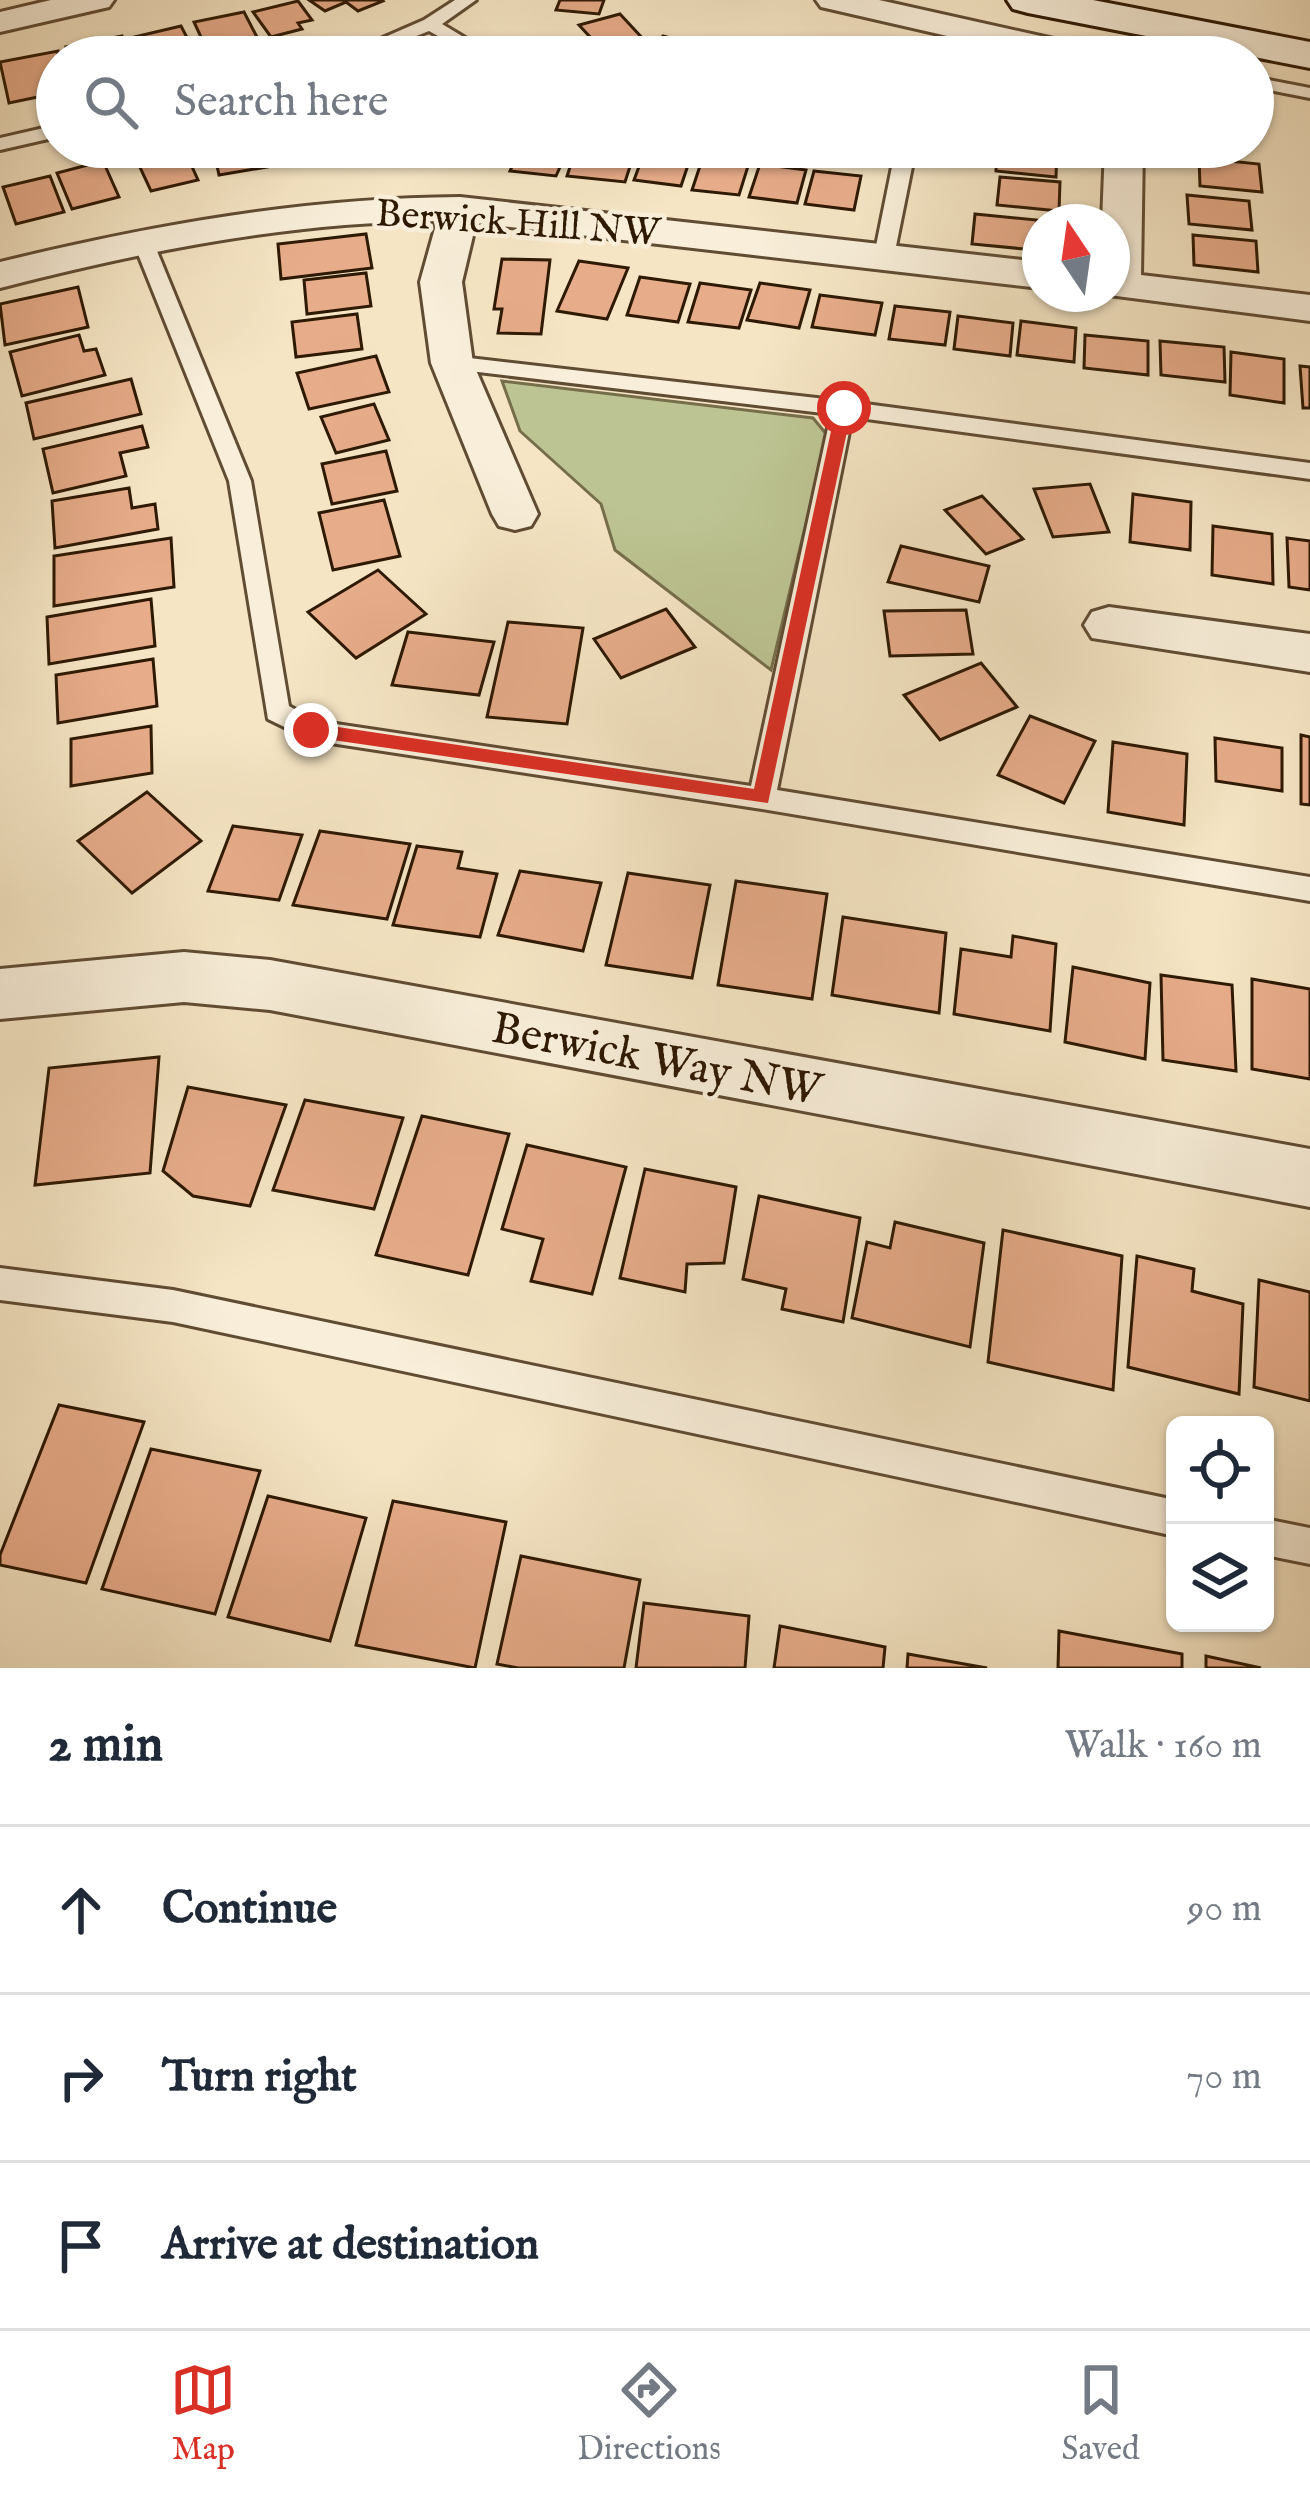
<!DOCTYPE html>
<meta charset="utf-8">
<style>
:root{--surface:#fff;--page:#f6f6f7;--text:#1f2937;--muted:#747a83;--line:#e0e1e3;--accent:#d93025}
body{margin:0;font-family:"IM FELL English",serif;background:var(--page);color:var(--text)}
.controls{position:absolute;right:36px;bottom:36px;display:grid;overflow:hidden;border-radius:18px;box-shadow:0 3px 9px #0004}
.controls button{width:108px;height:108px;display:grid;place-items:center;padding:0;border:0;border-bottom:3px solid var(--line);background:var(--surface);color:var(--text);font:60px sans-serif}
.compass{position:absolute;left:1022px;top:204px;width:108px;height:108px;border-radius:50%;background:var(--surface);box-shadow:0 3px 9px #0004;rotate:347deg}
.stop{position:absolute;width:36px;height:36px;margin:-27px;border:9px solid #d93025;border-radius:50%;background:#fff}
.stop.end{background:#d93025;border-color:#fff;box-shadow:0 3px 12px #0008}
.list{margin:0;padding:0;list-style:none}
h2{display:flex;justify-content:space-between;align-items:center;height:156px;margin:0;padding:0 48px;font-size:51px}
h2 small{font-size:39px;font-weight:400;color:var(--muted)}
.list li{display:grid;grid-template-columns:78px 1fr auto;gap:36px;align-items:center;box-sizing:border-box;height:168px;padding:0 48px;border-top:3px solid var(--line)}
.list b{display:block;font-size:45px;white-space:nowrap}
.list em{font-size:39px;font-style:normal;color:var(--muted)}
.icon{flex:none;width:66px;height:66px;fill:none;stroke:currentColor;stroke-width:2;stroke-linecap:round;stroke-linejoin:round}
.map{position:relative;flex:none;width:1310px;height:1668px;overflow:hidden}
.search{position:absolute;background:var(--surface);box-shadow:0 3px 9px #0004;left:36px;right:36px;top:36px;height:132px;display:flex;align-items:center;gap:30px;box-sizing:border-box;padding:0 42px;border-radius:66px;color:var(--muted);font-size:45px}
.sheet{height:660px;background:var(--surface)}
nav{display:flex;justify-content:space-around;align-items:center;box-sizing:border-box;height:168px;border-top:3px solid var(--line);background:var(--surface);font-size:33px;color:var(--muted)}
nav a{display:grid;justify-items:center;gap:6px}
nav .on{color:var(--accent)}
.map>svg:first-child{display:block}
.green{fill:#bdc493;stroke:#766e4b;stroke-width:3}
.building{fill:#e7ac8a;stroke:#2e1903;stroke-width:3}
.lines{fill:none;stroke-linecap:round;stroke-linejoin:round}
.service-casing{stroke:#604c33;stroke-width:6}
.minor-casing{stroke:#604c33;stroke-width:6}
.secondary-casing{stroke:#2e1903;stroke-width:6}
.service{fill:#f8eed9;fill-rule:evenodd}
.minor{fill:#f8eed9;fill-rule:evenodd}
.secondary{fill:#f8eed9;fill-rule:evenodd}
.route{fill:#d93025}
.labels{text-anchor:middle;stroke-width:9;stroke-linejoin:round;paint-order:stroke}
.far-street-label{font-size:39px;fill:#2e1903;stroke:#f8eed9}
.street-label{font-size:45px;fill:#2e1903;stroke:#f8eed9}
</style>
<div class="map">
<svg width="1310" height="1668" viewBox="0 0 1310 1668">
<rect width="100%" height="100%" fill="#f5e5c4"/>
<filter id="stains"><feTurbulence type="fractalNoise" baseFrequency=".00167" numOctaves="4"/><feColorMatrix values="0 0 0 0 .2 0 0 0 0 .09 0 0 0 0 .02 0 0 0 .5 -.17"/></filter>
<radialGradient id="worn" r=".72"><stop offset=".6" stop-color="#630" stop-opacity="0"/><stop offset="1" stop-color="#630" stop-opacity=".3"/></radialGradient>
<path class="green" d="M502,381l311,37 14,17 -56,235 -156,-120 -14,-46 -81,-73z"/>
<g class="building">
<path d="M309,0h73l1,1 -25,10 -12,-9 -21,9z"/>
<path d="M560,0h44l-5,14 -43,-4z"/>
<path d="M298,1l14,19 -14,3 4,6 -31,8 -18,-25z"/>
<path d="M244,12l14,27 -51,11 -13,-28z"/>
<path d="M620,14l25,27 -41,11 -25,-27z"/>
<path d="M181,26l12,23 -18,8h-36l-9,-19z"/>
<path d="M122,36l8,21h-61l-3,-10z"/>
<path d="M663,36l40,11 -10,10h-49z"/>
<path d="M715,45l44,5 -2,7h-46z"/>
<path d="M764,45l54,5 -1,7h-56z"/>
<path d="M828,45l44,5 -2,7h-46z"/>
<path d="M58,51l-1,42 -48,10 -9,-41z"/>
<path d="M213,147h49l5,20 -48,8z"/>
<path d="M329,147h43l-1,12 -43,3z"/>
<path d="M390,147h43l-1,11h-43z"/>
<path d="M455,147h47l-2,19 -48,-1z"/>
<path d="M521,147h48l-13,29 -46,-5z"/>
<path d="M997,147l60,3 -1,27 -60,-6z"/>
<path d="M646,148l46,5 -11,33 -47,-6z"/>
<path d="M184,149l14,31 -47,11 -14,-30z"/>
<path d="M576,149l58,5 -9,28 -58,-6z"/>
<path d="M703,157l46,6 -10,32 -47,-5z"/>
<path d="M1199,158l60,6 3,28 -62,-6z"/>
<path d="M103,161l16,36 -47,12 -15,-36z"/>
<path d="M760,164l46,6 -9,33 -48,-6z"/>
<path d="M814,171l47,5 -7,34 -49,-6z"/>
<path d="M50,176l14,36 -48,12 -13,-37z"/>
<path d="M1000,177l60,5 -1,29 -62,-6z"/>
<path d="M1187,195l62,6 3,29 -63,-6z"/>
<path d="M975,214l62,6 -2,30 -63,-6z"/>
<path d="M366,234l6,34 -91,11 -3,-35z"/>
<path d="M1193,235l63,6 2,31 -64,-7z"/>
<path d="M502,259l48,1 -9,74 -43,-1 4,-24h-8z"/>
<path d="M579,261l49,7 -21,51 -50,-8z"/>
<path d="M366,273l5,33 -64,8 -3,-34z"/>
<path d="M640,277l50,7 -12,38 -51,-7z"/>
<path d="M700,283l51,7 -12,38 -51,-6z"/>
<path d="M760,283l50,7 -11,38 -52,-8z"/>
<path d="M78,287l10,40 -83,18 -5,-41z"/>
<path d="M820,295l62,8 -7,32 -63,-8z"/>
<path d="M895,306l55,6 -5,33 -56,-6z"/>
<path d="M357,314l5,35 -66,8 -4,-35z"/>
<path d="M958,316l55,7 -3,33 -56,-7z"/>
<path d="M1021,321l55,7 -2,34 -57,-7z"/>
<path d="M79,335l5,16 12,-2 9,26 -83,21 -12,-44z"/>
<path d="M1085,335l63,6v34l-64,-7z"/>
<path d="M1160,341l64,6 1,35 -64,-7z"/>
<path d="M1231,352l53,7v44l-54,-8z"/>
<path d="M376,356l13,36 -80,17 -12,-36z"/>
<path d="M1300,366l10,1v41h-7z"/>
<path d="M131,379l10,35 -107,25 -8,-36z"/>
<path d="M374,404l15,36 -53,13 -15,-36z"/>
<path d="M142,426l6,21 -28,6 6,23 -73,17 -10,-44z"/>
<path d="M386,451l11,40 -65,13 -10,-40z"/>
<path d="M1090,484l19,48 -56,5 -19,-48z"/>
<path d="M129,488l3,20 23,-4 3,25 -103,19 -3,-47z"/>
<path d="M1133,494l58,8 -1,48 -60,-8z"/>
<path d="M982,496l41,43 -37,15 -41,-44z"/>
<path d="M384,500l16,56 -67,14 -14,-57z"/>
<path d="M1213,526l59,8 1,50 -61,-9z"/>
<path d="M171,538l3,49 -120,19v-50z"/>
<path d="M1287,538l23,3v49l-21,-3z"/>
<path d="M901,546l88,20 -10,36 -91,-20z"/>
<path d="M378,570l48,44 -70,44 -48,-46z"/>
<path d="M151,599l4,47 -106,18 -2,-47z"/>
<path d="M666,609l29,38 -74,31 -27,-39z"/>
<path d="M966,610l7,44 -83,2 -6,-45z"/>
<path d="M508,622l75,6 -16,96 -80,-7z"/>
<path d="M408,632l86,10 -15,53 -87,-10z"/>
<path d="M153,659l4,47 -99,17 -2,-48z"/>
<path d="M981,663l36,44 -77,33 -36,-45z"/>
<path d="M1030,716l65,25 -31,62 -66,-28z"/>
<path d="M151,726l1,47 -81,13v-47z"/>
<path d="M1301,735l9,2v68l-9,-1z"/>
<path d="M1215,738l67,10v43l-66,-10z"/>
<path d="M1113,742l74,12 -3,71 -76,-13z"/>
<path d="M147,792l54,49 -69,52 -54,-52z"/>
<path d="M233,826l69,9 -23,65 -71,-9z"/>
<path d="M320,831l90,13 -23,75 -94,-14z"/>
<path d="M417,846l45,6 -4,16 39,6 -17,63 -87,-12z"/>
<path d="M520,871l81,12 -18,68 -85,-16z"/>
<path d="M628,873l82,12 -18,93 -86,-13z"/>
<path d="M736,881l91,13 -15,105 -94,-14z"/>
<path d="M843,917l103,16 -7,80 -107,-18z"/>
<path d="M1013,936l43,8 -6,87 -96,-17 7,-65 50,8z"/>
<path d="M1073,967l77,16 -5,76 -80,-17z"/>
<path d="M1161,975l71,10 4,86 -73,-11z"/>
<path d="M1252,979l58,10v90l-58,-10z"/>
<path d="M159,1057l-9,116 -115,12 14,-117z"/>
<path d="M188,1087l98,18 -36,101 -57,-10 -30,-25z"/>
<path d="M305,1100l98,18 -29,91 -101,-19z"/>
<path d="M422,1116l87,18 -41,141 -92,-20z"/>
<path d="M527,1145l99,22 -34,127 -61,-13 12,-42 -41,-10z"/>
<path d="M645,1169l91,18 -12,76 -37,1 -2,28 -65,-14z"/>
<path d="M759,1196l101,22 -17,104 -61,-13 4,-20 -43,-10z"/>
<path d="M895,1222l89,21 -14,104 -118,-29 15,-76 23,6z"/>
<path d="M1003,1230l119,26 -9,134 -125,-28z"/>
<path d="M1137,1256l57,13 -2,22 51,13 -4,90 -111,-27z"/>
<path d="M1259,1280l51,12v109l-56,-14z"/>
<path d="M59,1405l85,17 -58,161 -86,-18v-10z"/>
<path d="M151,1449l109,22 -45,143 -113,-25z"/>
<path d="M268,1496l98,22 -36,123 -102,-24z"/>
<path d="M393,1501l113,21 -31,146 -119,-23z"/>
<path d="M521,1556l119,24 -16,88h-106l-21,-4z"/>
<path d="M644,1603l105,13 -4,52h-109z"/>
<path d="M780,1626l105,21 -2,21h-109z"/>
<path d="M1059,1631l123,23v14h-124z"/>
<path d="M908,1654l79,14h-80z"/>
<path d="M1206,1656l55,12h-55z"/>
</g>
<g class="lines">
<defs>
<g id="service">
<path d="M455,0h21l-34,24 55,33h-22l-46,-26 -65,26h-25l85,-37z"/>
<path d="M1253,77l57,11v10l-57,-11z"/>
<path d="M57,125v12l-57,13v-12z"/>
<path d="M892,147h18l4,10 -20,99 -10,6 -10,-6 20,-99z"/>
<path d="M142,233l10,6 99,242 38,225 27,15 435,65 80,-372 -387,-46v-10l8,-2 391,45 467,62v16l-458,-62 -75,373 533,87v24l-548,-92 -451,-69 -43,-21 -39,-238 -97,-242z"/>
<path d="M0,1268l173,22 1002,210v36l-1002,-214 -173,-22z"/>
<path d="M1265,1519l45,9v36l-45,-9z"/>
</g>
<g id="minor">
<path d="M51,0h63l-5,7 -109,25v-20z"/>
<path d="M816,0h63l220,49 5,8h-65l-218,-50z"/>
<path d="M1105,147h38l-2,128 169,20v26l-209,-27h11v-72h-10z"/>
<path d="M460,197l580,65v26l-564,-65 -14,59 11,81 65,151 -7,12 -16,4 -16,-4 -7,-12 -61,-151 -11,-81 17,-61c-149,1 -293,30 -437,67v-26c153,-37 303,-64 460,-65z"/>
<path d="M1109,607l201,27v38l-218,-34 -8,-13 8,-13z"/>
<path d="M184,952l86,8 1040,189v58l-1040,-197 -86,-8 -184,17v-50z"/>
</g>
<path id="secondary" d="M1007,0h86l217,42v26l-282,-55 -15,-4z"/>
</defs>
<use href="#service" class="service-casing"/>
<use href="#minor" class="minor-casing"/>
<use href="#secondary" class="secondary-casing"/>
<use href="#service" class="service"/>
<use href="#minor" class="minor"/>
<use href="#secondary" class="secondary"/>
</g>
<path class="route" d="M844,403l8,5 -84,395 -463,-67 -3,-6 9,-7 443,66 82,-381z"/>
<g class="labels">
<g class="far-street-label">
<text transform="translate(518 221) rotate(4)" y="14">Berwick Hill NW</text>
</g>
<g class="street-label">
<text transform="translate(657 1057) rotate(11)" y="16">Berwick Way NW</text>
</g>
</g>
<rect width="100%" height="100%" filter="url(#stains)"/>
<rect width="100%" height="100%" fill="url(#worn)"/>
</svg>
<div class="controls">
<button><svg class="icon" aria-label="locate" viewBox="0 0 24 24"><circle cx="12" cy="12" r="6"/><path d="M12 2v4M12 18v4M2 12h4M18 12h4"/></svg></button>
<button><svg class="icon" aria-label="layers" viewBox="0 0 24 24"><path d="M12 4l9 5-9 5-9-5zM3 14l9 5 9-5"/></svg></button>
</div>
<svg class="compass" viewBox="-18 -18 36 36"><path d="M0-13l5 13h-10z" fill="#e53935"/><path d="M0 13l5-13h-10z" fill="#747a83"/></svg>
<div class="stop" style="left:844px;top:408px"></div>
<div class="stop end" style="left:311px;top:730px"></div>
<div class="search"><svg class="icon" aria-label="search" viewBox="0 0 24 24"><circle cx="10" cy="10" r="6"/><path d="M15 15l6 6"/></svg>Search here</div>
</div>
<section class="sheet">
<h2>2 min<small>Walk · 160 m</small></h2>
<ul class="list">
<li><svg class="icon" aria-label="ahead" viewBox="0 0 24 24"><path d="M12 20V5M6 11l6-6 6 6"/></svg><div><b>Continue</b></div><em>90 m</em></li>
<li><svg class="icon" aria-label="right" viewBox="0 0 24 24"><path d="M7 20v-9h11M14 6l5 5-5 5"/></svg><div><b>Turn right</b></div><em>70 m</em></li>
<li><svg class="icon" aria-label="arrive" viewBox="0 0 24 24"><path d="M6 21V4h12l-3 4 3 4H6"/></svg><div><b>Arrive at destination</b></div></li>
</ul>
</section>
<nav>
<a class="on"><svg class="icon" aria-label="map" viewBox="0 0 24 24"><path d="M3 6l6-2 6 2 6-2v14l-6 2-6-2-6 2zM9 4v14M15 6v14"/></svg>Map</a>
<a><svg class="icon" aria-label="directions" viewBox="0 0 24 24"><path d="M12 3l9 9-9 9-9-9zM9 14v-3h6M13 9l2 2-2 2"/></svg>Directions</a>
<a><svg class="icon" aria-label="saved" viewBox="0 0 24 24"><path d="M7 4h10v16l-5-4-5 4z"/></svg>Saved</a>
</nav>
